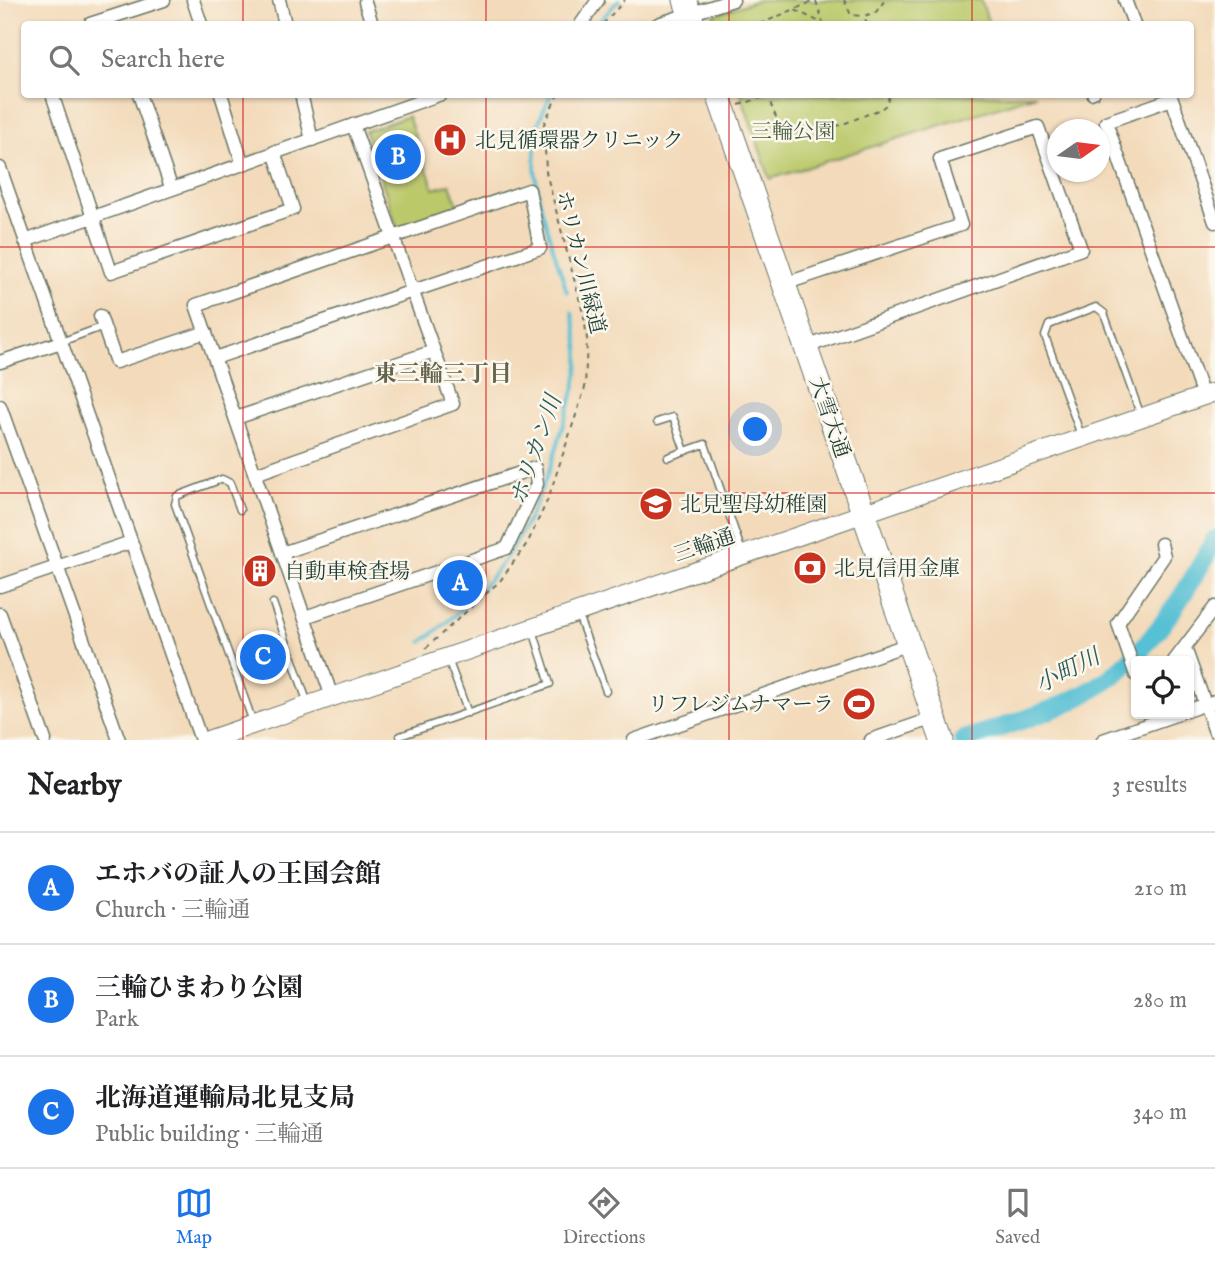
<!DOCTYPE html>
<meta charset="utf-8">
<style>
:root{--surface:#fff;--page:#f2f2f2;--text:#202124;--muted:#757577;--line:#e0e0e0;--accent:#1a73e8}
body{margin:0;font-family:"IM FELL English","Noto Serif JP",serif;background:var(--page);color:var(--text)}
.controls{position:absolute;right:21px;bottom:21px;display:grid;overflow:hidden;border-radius:7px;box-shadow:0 2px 5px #0004}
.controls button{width:63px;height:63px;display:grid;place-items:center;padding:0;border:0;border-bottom:2px solid var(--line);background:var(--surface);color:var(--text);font:35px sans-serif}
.compass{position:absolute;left:1047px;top:119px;width:63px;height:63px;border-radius:50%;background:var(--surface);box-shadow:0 2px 5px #0004;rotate:76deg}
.you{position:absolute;left:756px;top:430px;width:24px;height:24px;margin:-18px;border:5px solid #fff;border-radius:50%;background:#1a73e8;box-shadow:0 0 0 10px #1a73e833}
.badge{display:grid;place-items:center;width:46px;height:46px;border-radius:50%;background:var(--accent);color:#fff;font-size:23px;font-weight:700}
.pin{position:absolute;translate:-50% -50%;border:4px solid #fff;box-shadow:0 2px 7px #0006}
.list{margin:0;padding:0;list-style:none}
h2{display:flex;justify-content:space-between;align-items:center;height:91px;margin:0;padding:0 28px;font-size:30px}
h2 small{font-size:23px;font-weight:400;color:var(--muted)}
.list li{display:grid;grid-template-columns:46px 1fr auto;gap:21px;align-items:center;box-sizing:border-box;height:112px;padding:0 28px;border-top:2px solid var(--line)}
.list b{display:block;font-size:26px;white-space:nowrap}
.list p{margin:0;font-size:23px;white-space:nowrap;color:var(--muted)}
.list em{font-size:23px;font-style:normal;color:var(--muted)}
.icon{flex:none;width:38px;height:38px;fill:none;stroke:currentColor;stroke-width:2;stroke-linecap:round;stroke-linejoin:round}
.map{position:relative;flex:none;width:1215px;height:740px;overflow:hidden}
.search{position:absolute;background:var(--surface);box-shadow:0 2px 5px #0004;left:21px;right:21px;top:21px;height:77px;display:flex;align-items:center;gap:18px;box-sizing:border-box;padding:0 24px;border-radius:7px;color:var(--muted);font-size:26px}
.sheet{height:427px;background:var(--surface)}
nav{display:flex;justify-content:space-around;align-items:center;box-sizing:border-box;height:98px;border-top:2px solid var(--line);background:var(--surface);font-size:19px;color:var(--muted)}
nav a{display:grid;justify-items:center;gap:4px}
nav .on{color:var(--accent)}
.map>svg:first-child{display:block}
.green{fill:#bbc96b;stroke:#6d8350;stroke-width:2}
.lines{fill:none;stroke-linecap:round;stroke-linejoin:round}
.stream{stroke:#57c0d4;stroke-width:3.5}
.river{stroke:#57c0d4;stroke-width:19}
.lane-casing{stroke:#697463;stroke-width:9}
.street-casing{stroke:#697463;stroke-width:15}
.secondary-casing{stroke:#697463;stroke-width:20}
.highway-casing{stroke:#697463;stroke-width:25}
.path{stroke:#697463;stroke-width:2;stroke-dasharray:5 5;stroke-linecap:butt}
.lane{stroke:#fff;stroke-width:6}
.street{stroke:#fff;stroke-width:12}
.secondary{stroke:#fff;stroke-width:18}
.highway{stroke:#fff;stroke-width:23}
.grid{fill:none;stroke:#d62828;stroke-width:2;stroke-opacity:0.55}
.labels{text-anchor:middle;stroke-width:5;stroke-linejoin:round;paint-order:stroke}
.park-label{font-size:21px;fill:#466042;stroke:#fbf7ec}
.poi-label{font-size:21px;fill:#1f3d34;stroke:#fbf7ec;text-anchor:start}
.street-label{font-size:21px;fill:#1f3d34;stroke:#fbf7ec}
.neighbourhood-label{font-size:23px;font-weight:bold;fill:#64634d;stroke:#fbf7ec}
.water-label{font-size:23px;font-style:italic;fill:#2d5e5c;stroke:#fbf7ec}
</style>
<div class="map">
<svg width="1215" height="740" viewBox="0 0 1215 740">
<rect width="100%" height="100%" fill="#fbf7ec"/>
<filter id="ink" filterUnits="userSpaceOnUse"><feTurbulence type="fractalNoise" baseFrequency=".0143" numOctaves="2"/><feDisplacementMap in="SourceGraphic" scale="14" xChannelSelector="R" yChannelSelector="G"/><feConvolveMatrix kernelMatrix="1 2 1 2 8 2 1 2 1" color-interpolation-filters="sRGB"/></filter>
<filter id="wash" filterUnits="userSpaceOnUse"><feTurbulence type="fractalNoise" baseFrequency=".00686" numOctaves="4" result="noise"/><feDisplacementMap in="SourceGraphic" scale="28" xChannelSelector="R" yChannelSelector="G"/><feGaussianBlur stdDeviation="1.57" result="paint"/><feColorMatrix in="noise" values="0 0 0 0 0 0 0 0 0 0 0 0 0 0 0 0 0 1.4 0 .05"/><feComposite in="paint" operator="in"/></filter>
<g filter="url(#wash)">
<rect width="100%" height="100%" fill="#f3daba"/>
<g class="green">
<path d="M757,0h224l8,24h-272l-3,-9z"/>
<path d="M741,95v-1l295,1 -266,84z"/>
<path d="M408,116l26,73 16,-5 10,27 -61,21 -34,-101z"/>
</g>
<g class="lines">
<g class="stream">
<path d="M597,24l22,-24"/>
<path d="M551,94c-5,12 -12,24 -14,36 -10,54 15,111 30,162"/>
<path d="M422,642c79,-59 112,-116 139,-210 7,-23 17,-48 18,-72 1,-16 -4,-33 -7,-48"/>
</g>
<path class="river" d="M963,740c52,-18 114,-33 157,-70 41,-36 70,-84 95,-131"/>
</g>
</g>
<g filter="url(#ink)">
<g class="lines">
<defs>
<g id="lane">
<path d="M1091,96l5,-2"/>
<path d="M61,342l43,-16"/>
<path d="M657,422l16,-5 12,34"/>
<path d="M1082,438l-37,-102 4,-11 47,-18 8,6 37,103"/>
<path d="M668,457l37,-13 38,111"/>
<path d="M240,510l-10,-27 -8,-4 -45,17 -2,8 78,218"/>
<path d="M273,603l35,101"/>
<path d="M578,615l28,76"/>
<path d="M448,659l20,54"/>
<path d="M400,736l150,-52 -17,-54"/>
</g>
<g id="street">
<path d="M193,0l8,24"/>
<path d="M279,0l6,24"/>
<path d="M1125,0l9,24"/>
<path d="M365,2l7,22"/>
<path d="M90,24l74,-24"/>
<path d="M581,24l17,-24"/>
<path d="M658,24l75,-24"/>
<path d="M52,94l59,178 182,-63 -19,-57"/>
<path d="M139,94l32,93"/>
<path d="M221,94l21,68"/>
<path d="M301,94l11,46"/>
<path d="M0,168l201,572"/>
<path d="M25,241l416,-147"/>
<path d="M784,284l177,-59 -21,-66 98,-32 43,122 -275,98"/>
<path d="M100,316l16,46 90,-30"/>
<path d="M215,358l325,-110 -11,-58 -333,115 136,392"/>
<path d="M0,362l61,-20"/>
<path d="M1203,396l-97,-274 66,-23 43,123"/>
<path d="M0,406l119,334"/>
<path d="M236,418l198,-67"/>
<path d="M255,474l198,-70 -100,-279"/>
<path d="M282,553l253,-85 2,16 -30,64 -202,69"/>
<path d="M0,586l131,-44"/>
<path d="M0,614l45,126"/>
<path d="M1185,648l30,84"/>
<path d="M1174,661l41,-54"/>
<path d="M1136,675l-18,-52 46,-67 -3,-12"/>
<path d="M1189,710l26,-9"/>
<path d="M634,740l275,-96"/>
<path d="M871,740l63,-22"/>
<path d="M1103,740l75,-26"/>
</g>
<path id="secondary" d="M208,740l1007,-348"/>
<g id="highway">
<path d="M685,0l8,24"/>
<path d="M718,94l224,646"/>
</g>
</defs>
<use href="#lane" class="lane-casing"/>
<use href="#street" class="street-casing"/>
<use href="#secondary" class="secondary-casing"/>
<use href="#highway" class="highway-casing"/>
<g class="path">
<path d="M844,0l7,15 12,1"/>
<path d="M816,1l7,21"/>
<path d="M795,10l29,14"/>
<path d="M603,24l22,-24"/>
<path d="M760,24l56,-24"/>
<path d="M867,24l-3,-8 12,-4 9,-12"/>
<path d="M767,94c4,9 6,19 11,26 21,29 77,-2 103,-11l5,-4 4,-11"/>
<path d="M739,105l28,-9"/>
<path d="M426,648l74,-67 28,-39 20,-43 37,-111 2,-49 -3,-22 -38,-145 -2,-48 14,-30"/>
</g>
<use href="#lane" class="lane"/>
<use href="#street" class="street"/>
<use href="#secondary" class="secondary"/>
<use href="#highway" class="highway"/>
</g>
</g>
<path class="grid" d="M243,0v24M486,0v24M729,0v24M972,0v24M243,94v646M486,94v646M729,94v646M972,94v646M0,247h1215M0,493h1215"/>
<defs>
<symbol id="hospital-disc" viewBox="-11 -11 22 22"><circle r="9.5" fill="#c8321e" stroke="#fbf7ec"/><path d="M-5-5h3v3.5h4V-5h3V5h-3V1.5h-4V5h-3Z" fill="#fff"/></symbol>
<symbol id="school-disc" viewBox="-11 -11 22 22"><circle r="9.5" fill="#c8321e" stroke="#fbf7ec"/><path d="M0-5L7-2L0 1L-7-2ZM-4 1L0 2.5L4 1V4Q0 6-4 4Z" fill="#fff"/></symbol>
<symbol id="bank-disc" viewBox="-11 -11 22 22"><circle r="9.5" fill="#c8321e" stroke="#fbf7ec"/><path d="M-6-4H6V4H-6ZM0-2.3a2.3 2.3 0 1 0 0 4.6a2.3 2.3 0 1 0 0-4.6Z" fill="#fff"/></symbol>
<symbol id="building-disc" viewBox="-11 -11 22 22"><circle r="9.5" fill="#c8321e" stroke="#fbf7ec"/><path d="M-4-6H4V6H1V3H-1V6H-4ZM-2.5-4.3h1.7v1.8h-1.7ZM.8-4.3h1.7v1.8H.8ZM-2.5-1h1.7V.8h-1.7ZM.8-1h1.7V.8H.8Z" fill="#fff"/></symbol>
<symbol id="stadium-disc" viewBox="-11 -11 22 22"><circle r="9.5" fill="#c8321e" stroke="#fbf7ec"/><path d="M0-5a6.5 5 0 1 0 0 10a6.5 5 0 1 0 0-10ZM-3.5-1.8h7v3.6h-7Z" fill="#fff"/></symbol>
</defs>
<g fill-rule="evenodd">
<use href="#hospital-disc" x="431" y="121" width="38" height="38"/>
<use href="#school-disc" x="637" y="485" width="38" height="38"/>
<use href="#bank-disc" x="791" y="549" width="38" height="38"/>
<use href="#building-disc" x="241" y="552" width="38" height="38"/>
<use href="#stadium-disc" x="840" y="685" width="38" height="38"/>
</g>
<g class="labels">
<g class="park-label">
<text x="793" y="138">三輪公園</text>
</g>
<g class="poi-label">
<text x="475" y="147">北見循環器クリニック</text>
<text x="680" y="511">北見聖母幼稚園</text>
<text x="834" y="575">北見信用金庫</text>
<text x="284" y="578">自動車検査場</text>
<text x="834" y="711" text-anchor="end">リフレジムナマーラ</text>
</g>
<g class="street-label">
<text transform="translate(581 262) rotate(76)" y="7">ホリカン川緑道</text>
<text transform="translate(830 417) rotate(71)" y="7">大雪大通</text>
<text transform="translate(704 545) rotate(-19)" y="7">三輪通</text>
</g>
<g class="neighbourhood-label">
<text x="443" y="381">東三輪三丁目</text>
</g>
<g class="water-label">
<text transform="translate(535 450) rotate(-71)" y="8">ホリカン川</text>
<text transform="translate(1067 670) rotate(-27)" y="8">小町川</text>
</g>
</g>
</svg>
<div class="controls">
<button><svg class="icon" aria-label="locate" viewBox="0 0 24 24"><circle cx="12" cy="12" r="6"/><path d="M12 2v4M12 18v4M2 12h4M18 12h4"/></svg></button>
</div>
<svg class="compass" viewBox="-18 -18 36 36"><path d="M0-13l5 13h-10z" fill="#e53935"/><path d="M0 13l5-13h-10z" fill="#757577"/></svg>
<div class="you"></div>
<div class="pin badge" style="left:460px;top:583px">A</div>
<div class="pin badge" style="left:398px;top:157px">B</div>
<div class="pin badge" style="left:263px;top:657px">C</div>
<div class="search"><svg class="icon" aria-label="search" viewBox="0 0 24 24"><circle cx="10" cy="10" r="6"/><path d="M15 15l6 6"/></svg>Search here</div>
</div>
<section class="sheet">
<h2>Nearby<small>3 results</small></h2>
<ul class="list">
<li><span class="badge">A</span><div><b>エホバの証人の王国会館</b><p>Church · 三輪通</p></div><em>210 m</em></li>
<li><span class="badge">B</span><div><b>三輪ひまわり公園</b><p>Park</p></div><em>280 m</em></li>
<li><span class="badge">C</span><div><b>北海道運輸局北見支局</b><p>Public building · 三輪通</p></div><em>340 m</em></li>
</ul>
</section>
<nav>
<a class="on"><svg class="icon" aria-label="map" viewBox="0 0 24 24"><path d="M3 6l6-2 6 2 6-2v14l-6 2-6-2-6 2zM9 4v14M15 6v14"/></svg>Map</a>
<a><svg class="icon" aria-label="directions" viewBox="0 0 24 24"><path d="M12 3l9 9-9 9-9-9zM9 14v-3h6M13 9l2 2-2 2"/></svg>Directions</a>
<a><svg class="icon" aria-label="saved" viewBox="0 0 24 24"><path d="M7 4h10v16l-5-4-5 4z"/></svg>Saved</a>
</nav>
